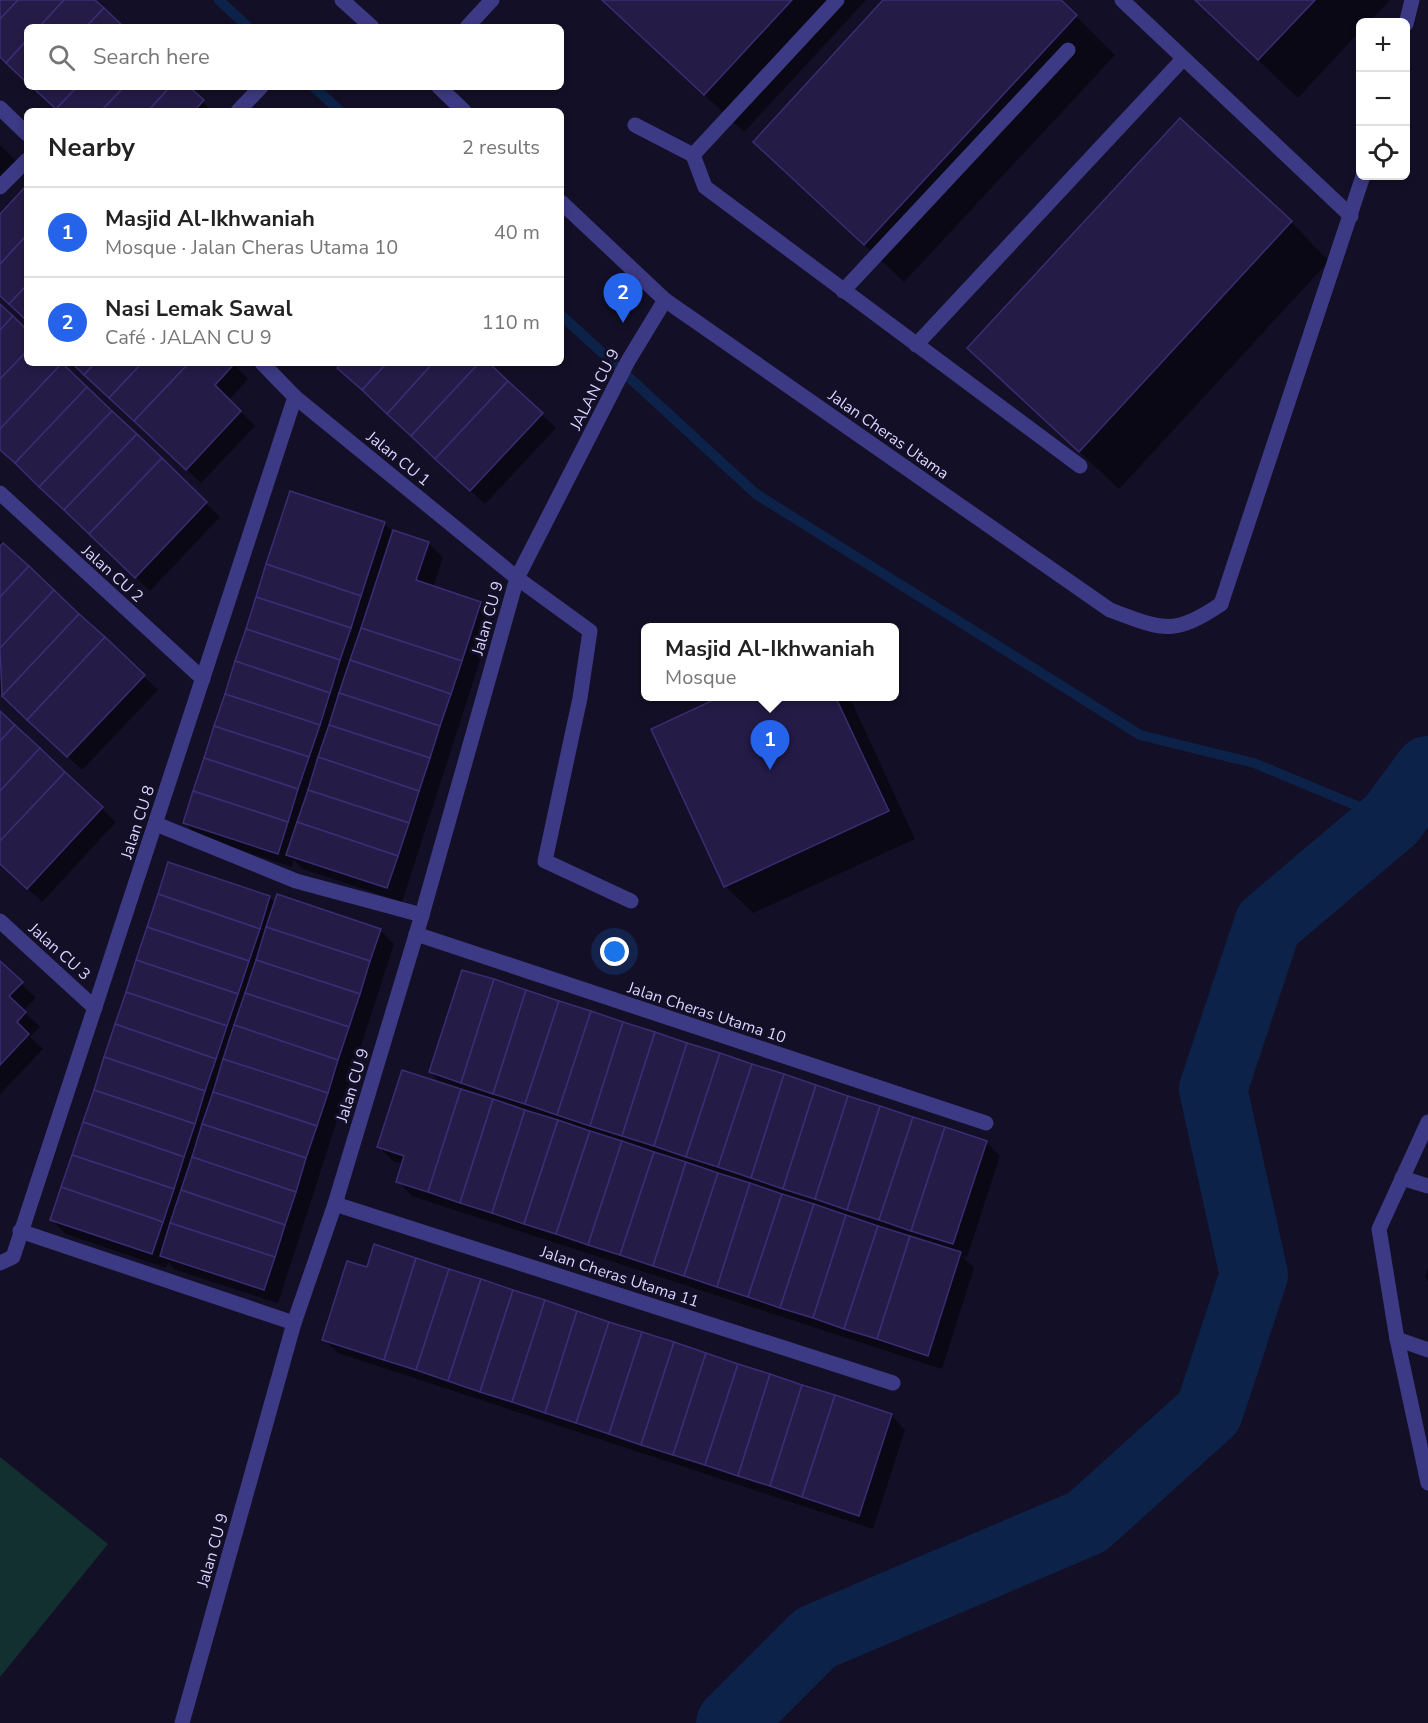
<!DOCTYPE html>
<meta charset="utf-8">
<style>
:root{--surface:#fff;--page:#f2f2f2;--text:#222;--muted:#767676;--line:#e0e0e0;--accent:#2563eb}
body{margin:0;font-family:"Nunito Sans",sans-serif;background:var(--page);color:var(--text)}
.controls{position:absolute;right:18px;top:18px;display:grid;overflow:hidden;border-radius:9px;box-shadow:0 3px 9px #0003}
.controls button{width:54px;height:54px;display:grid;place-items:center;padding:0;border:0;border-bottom:2px solid var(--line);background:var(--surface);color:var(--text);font:30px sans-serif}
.you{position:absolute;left:615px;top:952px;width:21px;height:21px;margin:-15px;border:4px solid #fff;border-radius:50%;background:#1a73e8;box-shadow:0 0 0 9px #1a73e833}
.badge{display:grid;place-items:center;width:39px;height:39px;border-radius:50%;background:var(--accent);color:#fff;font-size:20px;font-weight:700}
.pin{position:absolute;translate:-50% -50px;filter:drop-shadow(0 2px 3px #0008)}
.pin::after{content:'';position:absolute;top:32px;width:21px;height:18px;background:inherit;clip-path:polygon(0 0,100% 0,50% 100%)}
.popup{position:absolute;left:641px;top:623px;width:258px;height:78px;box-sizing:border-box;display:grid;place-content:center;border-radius:9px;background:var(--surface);filter:drop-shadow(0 2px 4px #0005);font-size:20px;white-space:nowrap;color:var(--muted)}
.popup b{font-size:22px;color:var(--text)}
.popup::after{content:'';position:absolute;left:50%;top:100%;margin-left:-12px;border:12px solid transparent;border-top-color:var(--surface)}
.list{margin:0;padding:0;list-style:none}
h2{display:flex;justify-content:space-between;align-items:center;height:78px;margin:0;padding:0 24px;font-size:26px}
h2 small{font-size:20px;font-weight:400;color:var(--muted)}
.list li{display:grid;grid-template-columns:39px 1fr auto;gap:18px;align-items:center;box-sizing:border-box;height:90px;padding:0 24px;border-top:2px solid var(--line)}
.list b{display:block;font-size:22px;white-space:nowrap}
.list p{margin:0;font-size:20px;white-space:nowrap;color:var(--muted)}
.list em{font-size:20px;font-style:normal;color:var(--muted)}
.icon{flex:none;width:33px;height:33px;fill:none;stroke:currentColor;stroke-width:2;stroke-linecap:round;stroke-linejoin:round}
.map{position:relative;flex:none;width:1428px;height:1723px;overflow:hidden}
.search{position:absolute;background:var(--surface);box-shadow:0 3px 9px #0003;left:24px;top:24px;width:540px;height:66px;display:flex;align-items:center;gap:15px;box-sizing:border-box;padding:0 21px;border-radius:9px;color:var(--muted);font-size:22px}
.panel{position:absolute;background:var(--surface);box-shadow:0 3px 9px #0003;left:24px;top:108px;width:540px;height:258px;border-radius:9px}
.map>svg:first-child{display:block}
.green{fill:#12302f}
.shadow{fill:#0007}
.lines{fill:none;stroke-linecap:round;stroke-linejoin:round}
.stream{stroke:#0c2248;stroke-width:10}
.river{stroke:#0c2248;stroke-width:68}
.building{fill:#241b47;stroke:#3b2d73;stroke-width:1.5}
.service{stroke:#3d3a85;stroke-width:15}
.minor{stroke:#3d3a85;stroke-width:15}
.labels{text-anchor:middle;stroke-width:6;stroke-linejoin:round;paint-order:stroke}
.street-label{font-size:16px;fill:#d9d4ff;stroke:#130f26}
</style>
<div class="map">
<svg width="1428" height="1723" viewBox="0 0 1428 1723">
<rect width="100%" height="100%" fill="#130f26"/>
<path class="green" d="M0,1457l108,87 -108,133z"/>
<g class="shadow">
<path d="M603,0h263l-122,132z"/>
<path d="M885,0h174l56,55 -211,227 -149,-140z"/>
<path d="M1195,0h195l-21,22h-9v9l-62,67z"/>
<path d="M33,87h154l25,24h-153z"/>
<path d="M0,145l20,20 -20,22z"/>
<path d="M1291,222l38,39 -210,228 -150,-141z"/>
<path d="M0,306l27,26v31h33l160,154 -70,74 -150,-143z"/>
<path d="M73,363h159l16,16 -19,21 26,26 -54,57z"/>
<path d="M333,363h154l69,65 -71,76z"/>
<path d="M384,524l10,9 35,10 14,15 -10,29 47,16 14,14 -92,285 -99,-33 -9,-9 -2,7 -93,-30 -15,-15z"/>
<path d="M0,541l158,149 -76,80 -82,-77z"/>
<path d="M726,696h123l66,143 -162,74 -28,-27z"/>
<path d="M0,714l116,108 -74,80 -42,-39z"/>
<path d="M269,897l7,6 104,27 14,14 -116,359 -102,-33 -8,-8 -2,6 -100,-34 -14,-14z"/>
<path d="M0,963l36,35 -13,13 17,16 -10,10 13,12 -43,45z"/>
<path d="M430,1072l556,70 14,14 -33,101 -5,-1 12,12 -32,101 -530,-173 -14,-15 5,-17 -10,-3 -14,-14 64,-62z"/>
<path d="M1428,1267v14l-3,-3z"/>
<path d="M323,1339l568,76 14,15 -32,99 -535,-176z"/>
</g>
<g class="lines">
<g class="stream">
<path d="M219,0l29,27"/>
<path d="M314,87l26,24"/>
<path d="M561,315l195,179 384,241 114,28 137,57"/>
</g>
<path class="river" d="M730,1723l85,-85 272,-116 122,-110 45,-137 -41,-186 55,-165 123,-104 37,-50"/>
</g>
<g class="building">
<path d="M0,0h18l-18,19z"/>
<path d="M18,0h46l-25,27h-12v13l-21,23 -6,-6v-38z"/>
<path d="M64,0h31l9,8 -18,19h-47z"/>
<path d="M602,0h190l-88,95z"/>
<path d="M883,0h178l16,15 -213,230 -111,-103z"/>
<path d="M1195,0h120l-57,60z"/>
<path d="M104,8l20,19h-38z"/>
<path d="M27,40v43l-21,-20z"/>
<path d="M32,87h45l-21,22z"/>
<path d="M77,87h47l-23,24h-43l-2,-2z"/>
<path d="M124,87h46l-22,24h-47z"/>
<path d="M170,87h19l15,13 -10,11h-46z"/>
<path d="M1180,118l112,103 -213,231 -112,-104z"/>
<path d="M27,185v50l-27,29v-50z"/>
<path d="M27,235v50l-18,19 -9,-8v-32z"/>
<path d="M27,285v36l-18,-17z"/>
<path d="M0,304l13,12 -13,14z"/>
<path d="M13,316l14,14v21l-27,28v-49z"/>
<path d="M27,351v12h35l-62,66v-50z"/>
<path d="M62,363l25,24 -72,76 -15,-13v-21z"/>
<path d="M72,363h23l-11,12z"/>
<path d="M95,363h47l-33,35 -25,-23z"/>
<path d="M142,363h47l-55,58 -25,-23z"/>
<path d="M189,363h46l-20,22 26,26 -55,59 -52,-49z"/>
<path d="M342,363h45l-25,27 -25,-22z"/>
<path d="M387,363h46l-46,51 -25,-24z"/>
<path d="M433,363h46l-68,73 -24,-22z"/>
<path d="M479,363h10l19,18 -73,78 -24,-23z"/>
<path d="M508,381l35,32 -73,78 -35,-32z"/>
<path d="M87,387l25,24 -73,76 -24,-24z"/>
<path d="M112,411l25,23 -73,76 -25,-23z"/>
<path d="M137,434l25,24 -73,76 -25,-24z"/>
<path d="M162,458l45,44 -72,76 -46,-44z"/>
<path d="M290,491l95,31 -24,74 -95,-32z"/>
<path d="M393,530l36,12 -13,38 65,22 -19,59 -101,-33z"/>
<path d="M3,543l26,23 -29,31v-51z"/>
<path d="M266,564l95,32 -10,32 -95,-31z"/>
<path d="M29,566l25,24 -54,58v-51z"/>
<path d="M54,590l25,24 -77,82 -2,-48z"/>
<path d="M256,597l95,31 -11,32 -94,-31z"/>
<path d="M79,614l26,23 -78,83 -25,-24z"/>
<path d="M361,628l101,33 -11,33 -101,-34z"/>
<path d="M246,629l94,31 -10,33 -95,-32z"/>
<path d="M105,637l40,38 -78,82 -40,-37z"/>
<path d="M350,660l101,34 -11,32 -101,-33z"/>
<path d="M235,661l95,32 -10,32 -95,-31z"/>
<path d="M339,693l101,33 -10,32 -101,-33z"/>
<path d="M225,694l95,31 -11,32 -95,-31z"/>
<path d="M722,696h113l54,115 -165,76 -73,-158z"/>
<path d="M0,711l15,14 -15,16z"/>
<path d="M15,725l25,23 -40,43v-50z"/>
<path d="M329,725l101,33 -11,33 -101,-34z"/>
<path d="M214,726l95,31 -11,32 -94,-31z"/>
<path d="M40,748l25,24 -65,69v-50z"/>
<path d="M318,757l101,34 -10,32 -101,-33z"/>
<path d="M204,758l94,31 -10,33 -95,-31z"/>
<path d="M65,772l38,35 -76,82 -27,-25v-23z"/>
<path d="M308,790l101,33 -11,33 -101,-34z"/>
<path d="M193,791l95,31 -10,32 -95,-31z"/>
<path d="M297,822l101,34 -11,32 -101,-33z"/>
<path d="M168,862l102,34 -10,33 -102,-35z"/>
<path d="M158,894l102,35 -11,32 -102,-34z"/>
<path d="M277,894l104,35 -11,32 -104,-34z"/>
<path d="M147,927l102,34 -11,33 -102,-34z"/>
<path d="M266,927l104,34 -10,33 -104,-34z"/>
<path d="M136,960l102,34 -11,32 -101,-34z"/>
<path d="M256,960l104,34 -11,33 -104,-34z"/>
<path d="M0,961l23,21 -14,14 17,16 -9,10 12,12 -29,31z"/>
<path d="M462,970l32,9 -33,104 -32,-11z"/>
<path d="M494,979l32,11 -33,104 -32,-11z"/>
<path d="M526,990l33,11 -34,103 -32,-10z"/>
<path d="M126,992l101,34 -11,33 -101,-35z"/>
<path d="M245,993l104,34 -11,33 -104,-35z"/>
<path d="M559,1001l32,10 -34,104 -32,-11z"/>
<path d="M591,1011l32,11 -33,104 -33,-11z"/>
<path d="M623,1022l32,10 -33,104 -32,-10z"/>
<path d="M115,1024l101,35 -11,32 -101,-34z"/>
<path d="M234,1025l104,35 -10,33 -105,-34z"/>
<path d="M655,1032l32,11 -33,103 -32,-10z"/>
<path d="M687,1043l33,10 -34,104 -32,-11z"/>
<path d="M720,1053l32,11 -34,103 -32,-10z"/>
<path d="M104,1057l101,34 -10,33 -101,-34z"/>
<path d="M223,1059l105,34 -11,33 -104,-34z"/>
<path d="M752,1064l32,10 -33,104 -33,-11z"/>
<path d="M402,1070l59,19 -33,103 -32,-10 8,-26 -27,-9z"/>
<path d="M784,1074l32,11 -33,104 -32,-11z"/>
<path d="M816,1085l32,11 -33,103 -32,-10z"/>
<path d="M461,1089l32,10 -33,104 -32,-11z"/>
<path d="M94,1090l101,34 -11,33 -101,-35z"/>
<path d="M213,1092l104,34 -11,32 -104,-34z"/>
<path d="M848,1096l32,10 -33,104 -32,-11z"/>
<path d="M493,1099l32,11 -33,103 -32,-10z"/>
<path d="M880,1106l33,11 -34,103 -32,-10z"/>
<path d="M525,1110l33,10 -34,104 -32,-11z"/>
<path d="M913,1117l32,10 -34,104 -32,-11z"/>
<path d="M558,1120l32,11 -34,103 -32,-10z"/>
<path d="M83,1122l101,35 -10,32 -102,-34z"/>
<path d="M202,1124l104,34 -10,34 -104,-35z"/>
<path d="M945,1127l42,14 -34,103 -42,-13z"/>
<path d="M590,1131l32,10 -34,104 -32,-11z"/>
<path d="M622,1141l32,11 -34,103 -32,-10z"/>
<path d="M654,1152l32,10 -33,104 -33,-11z"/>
<path d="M72,1155l102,34 -11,33 -102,-35z"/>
<path d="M192,1157l104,35 -11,33 -104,-35z"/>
<path d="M686,1162l32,11 -34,103 -31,-10z"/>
<path d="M718,1173l32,10 -33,104 -33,-11z"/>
<path d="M750,1183l32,11 -34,103 -31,-10z"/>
<path d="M61,1187l102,35 -11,32 -102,-34z"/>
<path d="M181,1190l104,35 -10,32 -105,-34z"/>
<path d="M782,1194l32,10 -34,104 -32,-11z"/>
<path d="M814,1204l32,11 -33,103 -33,-10z"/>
<path d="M846,1215l32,11 -34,103 -31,-11z"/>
<path d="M170,1223l105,34 -11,33 -104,-34z"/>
<path d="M878,1226l32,10 -33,103 -33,-10z"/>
<path d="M910,1236l51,16 -33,104 -51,-17z"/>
<path d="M374,1244l42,14 -32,102 -62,-20 25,-79 20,6z"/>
<path d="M416,1258l33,11 -33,101 -32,-10z"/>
<path d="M449,1269l32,10 -33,102 -32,-11z"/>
<path d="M481,1279l32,11 -33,102 -32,-11z"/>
<path d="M513,1290l32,10 -33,102 -32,-10z"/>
<path d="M545,1300l32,11 -32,102 -33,-11z"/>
<path d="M577,1311l32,11 -33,101 -31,-10z"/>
<path d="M609,1322l33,10 -33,102 -33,-11z"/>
<path d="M642,1332l32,10 -33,103 -32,-11z"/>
<path d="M674,1342l32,11 -33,102 -32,-10z"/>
<path d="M706,1353l32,11 -33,101 -32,-10z"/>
<path d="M738,1364l32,10 -32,102 -33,-11z"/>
<path d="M770,1374l32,11 -32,101 -32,-10z"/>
<path d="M802,1385l33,10 -33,102 -32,-11z"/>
<path d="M835,1395l57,19 -33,102 -57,-19z"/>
</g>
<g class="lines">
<g class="service">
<path d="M1122,0l229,216"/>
<path d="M1406,24l6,-24"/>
<path d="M467,27l25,-27"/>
<path d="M238,111l23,-24"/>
<path d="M635,125l58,30 12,32 375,279"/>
<path d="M693,155l144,-155"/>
<path d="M0,187l27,-27"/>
<path d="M843,291l225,-241"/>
<path d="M916,345l267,-286"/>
<path d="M517,578l73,53 -10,67 -35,163 86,40"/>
<path d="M1221,604l142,-428"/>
<path d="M156,824l140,57 126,34"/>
<path d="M1428,1122l-49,107 18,110 31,144"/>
<path d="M1402,1178l26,8"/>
</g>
<g class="minor">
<path d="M342,0l30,27"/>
<path d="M439,87l25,24"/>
<path d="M0,108l27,26"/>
<path d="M561,202l104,98 445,310c52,19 62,27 111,-6"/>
<path d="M262,363l33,34 222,181"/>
<path d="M0,493l203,186"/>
<path d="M0,921l95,87"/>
<path d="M416,934l570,189"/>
<path d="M335,1204l558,179"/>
<path d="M20,1231l274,92"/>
<path d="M0,1263l13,-6 282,-860"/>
<path d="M1397,1339l31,11"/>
<path d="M182,1723l112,-400 41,-119 87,-289 95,-337 111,-217 37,-61"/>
</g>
</g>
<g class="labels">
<g class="street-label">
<text transform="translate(594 389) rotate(-63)" y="6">JALAN CU 9</text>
<text transform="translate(889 434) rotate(35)" y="6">Jalan Cheras Utama</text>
<text transform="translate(399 458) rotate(39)" y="6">Jalan CU 1</text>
<text transform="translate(113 573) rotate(42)" y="6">Jalan CU 2</text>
<text transform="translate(487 618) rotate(-74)" y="6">Jalan CU 9</text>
<text transform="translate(137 822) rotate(-72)" y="6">Jalan CU 8</text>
<text transform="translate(60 951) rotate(42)" y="6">Jalan CU 3</text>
<text transform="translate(707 1012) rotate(18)" y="6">Jalan Cheras Utama 10</text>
<text transform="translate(352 1085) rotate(-73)" y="6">Jalan CU 9</text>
<text transform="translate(620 1276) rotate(18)" y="6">Jalan Cheras Utama 11</text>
<text transform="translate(212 1550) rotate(-74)" y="6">Jalan CU 9</text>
</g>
</g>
</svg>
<div class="controls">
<button>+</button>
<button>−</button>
<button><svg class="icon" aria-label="locate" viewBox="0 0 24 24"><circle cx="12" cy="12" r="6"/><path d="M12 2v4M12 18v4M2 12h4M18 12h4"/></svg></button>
</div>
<div class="you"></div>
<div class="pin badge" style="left:770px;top:770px">1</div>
<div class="popup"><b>Masjid Al-Ikhwaniah</b>Mosque</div>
<div class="pin badge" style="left:623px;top:323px">2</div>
<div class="search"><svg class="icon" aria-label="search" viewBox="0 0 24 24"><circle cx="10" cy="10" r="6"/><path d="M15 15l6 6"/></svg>Search here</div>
<section class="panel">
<h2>Nearby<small>2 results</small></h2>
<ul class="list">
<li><span class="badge">1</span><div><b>Masjid Al-Ikhwaniah</b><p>Mosque · Jalan Cheras Utama 10</p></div><em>40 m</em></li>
<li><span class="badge">2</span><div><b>Nasi Lemak Sawal</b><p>Café · JALAN CU 9</p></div><em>110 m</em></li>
</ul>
</section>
</div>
